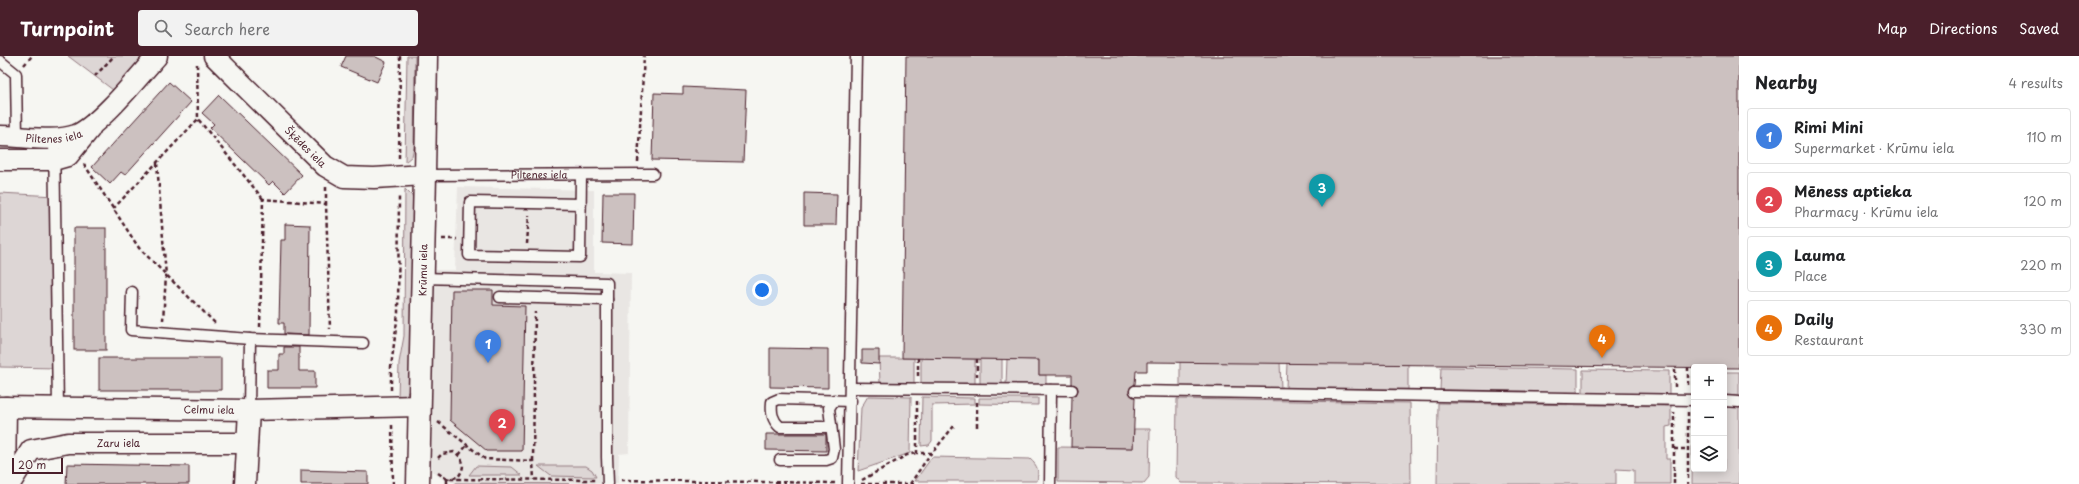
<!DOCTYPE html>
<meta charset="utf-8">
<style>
:root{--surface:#fff;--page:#f2f2f2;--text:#202124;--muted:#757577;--line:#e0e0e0;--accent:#4a1f2b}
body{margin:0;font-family:"Playpen Sans",sans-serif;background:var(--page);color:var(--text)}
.controls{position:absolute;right:12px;bottom:12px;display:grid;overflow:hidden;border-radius:4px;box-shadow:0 2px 10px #0003}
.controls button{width:36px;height:36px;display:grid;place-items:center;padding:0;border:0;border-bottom:1px solid var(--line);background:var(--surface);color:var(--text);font:20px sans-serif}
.scale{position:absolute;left:12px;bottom:10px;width:51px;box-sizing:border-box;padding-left:4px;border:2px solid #4a1f2b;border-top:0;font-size:11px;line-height:14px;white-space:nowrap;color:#4a1f2b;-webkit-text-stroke:3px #f6f6f2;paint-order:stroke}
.you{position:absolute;left:762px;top:234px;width:14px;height:14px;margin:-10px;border:3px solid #fff;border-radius:50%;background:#1a73e8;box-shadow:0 0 0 6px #1a73e833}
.badge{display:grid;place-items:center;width:26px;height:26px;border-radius:50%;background:var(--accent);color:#fff;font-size:13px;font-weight:700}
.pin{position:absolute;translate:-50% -33px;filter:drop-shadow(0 1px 2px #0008)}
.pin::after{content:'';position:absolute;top:21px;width:14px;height:12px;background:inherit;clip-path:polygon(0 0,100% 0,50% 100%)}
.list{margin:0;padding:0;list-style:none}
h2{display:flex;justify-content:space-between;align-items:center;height:52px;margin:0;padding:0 16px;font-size:17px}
h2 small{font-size:13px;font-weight:400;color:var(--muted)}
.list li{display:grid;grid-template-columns:26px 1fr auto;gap:12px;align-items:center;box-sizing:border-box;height:56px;margin:0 8px 8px;padding:0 8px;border:1px solid var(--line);border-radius:4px}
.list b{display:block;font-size:15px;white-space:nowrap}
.list p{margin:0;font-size:13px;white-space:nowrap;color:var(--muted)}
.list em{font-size:13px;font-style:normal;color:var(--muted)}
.icon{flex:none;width:22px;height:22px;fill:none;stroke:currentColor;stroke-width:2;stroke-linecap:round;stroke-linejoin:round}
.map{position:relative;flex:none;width:1739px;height:428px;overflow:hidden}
header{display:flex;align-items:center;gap:24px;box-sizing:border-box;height:56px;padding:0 20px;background:var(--accent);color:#fff}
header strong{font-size:19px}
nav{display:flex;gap:22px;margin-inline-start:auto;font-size:14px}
.search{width:280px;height:36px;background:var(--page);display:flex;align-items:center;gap:10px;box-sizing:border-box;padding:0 14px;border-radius:4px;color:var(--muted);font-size:15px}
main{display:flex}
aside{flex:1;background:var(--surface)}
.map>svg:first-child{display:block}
.built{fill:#e9e6e3}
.green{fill:#ddd6d5;stroke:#947a80}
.building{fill:#ccc1c0;stroke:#4a1f2b}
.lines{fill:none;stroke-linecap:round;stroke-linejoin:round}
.service-casing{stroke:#4a1f2b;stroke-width:13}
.minor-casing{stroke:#4a1f2b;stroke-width:23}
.tertiary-casing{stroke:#4a1f2b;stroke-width:25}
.path{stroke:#4a1f2b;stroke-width:2.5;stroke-dasharray:4 3;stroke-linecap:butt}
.service{stroke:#f6f6f2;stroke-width:10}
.minor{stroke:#f6f6f2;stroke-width:20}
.tertiary{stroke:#f6f6f2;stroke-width:22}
.labels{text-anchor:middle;stroke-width:3.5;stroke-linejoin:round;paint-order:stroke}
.street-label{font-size:10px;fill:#4a1f2b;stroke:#f6f6f2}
</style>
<header>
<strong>Turnpoint</strong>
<div class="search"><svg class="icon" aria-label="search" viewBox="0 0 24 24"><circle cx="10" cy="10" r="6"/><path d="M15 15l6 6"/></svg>Search here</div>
<nav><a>Map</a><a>Directions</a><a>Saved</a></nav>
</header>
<main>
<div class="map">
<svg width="1739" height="428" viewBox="0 0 1739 428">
<rect width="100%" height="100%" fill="#f6f6f2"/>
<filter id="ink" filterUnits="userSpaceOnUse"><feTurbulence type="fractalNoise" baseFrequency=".025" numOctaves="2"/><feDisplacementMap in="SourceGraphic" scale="8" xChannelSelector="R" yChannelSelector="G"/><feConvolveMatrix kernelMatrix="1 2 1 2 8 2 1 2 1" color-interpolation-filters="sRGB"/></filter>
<g filter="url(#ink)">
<path class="built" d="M458,131l136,3v82l37,1 -2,180 -10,1 -1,30 -162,-1 -14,-4 -11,-9 3,-200h21z"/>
<g class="green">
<path d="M68,0h89l-36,40z"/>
<path d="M407,0h8l-1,91 -2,9 -7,6z"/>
<path d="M405,133l7,7 2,9 -4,184 -4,6 -8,4 1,-36 5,-27z"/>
<path d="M0,137l55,3 4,172 -59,-1z"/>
<path d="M879,302h35v26l-34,-1z"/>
<path d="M921,302l54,1v25h-54z"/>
<path d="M980,303h22v26l-22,-1z"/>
<path d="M1007,303l32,1v15h7v9l-40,1z"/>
<path d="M1180,306h100l1,27 -101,-1z"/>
<path d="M1287,307l121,1v27l-122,-3z"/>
<path d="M1441,311l137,2v25l-138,-3z"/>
<path d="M1583,314l86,1v24l-86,-2z"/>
<path d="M1724,316h15v24l-15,-1z"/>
<path d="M868,340l43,1 -1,56 -52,18 3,-63z"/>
<path d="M922,341l53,1v6l-43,1v36l-3,4 -8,1z"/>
<path d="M979,342h59v7l-59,-1z"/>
<path d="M1177,343l233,4 1,81 -230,-1 -5,-6z"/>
<path d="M1438,347l233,3v20l-5,1v32h4v25h-36v-14l-18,-1v15h-179z"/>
<path d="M1693,351l1,62h30v-62h15v77h-47z"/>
<path d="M1134,373h16l-1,48 -5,6 -86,-1v-35l75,1z"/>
<path d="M932,401l98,2c8,7 9,12 7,22h-122z"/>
<path d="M476,410l36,1 10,8h-53z"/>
<path d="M538,410h48l6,4 4,7 -45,-1z"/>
<path d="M456,427l113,1h-114z"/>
</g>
<g class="building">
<path d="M346,0h28l12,6 -9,20 -36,-15z"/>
<path d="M906,0h833v312l-592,-6v9h-11l-1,13 -3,2 -3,5 1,3 5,4 -2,50 -62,-1 1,-51 4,-1 2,-5 -1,-4 -5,-2v-9h-33v-15l-137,-2z"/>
<path d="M169,26l22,20 -66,73 -4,-3 -11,12 -18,-17z"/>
<path d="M683,31l63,3 -3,72 -91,-2 2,-67 29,1z"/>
<path d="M219,39l83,80 -17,18 -12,-12 -4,4 -59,-57 4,-4 -12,-11z"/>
<path d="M603,137h31l-1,51 -31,-1z"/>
<path d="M804,137l33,1 -1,31h-32z"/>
<path d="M285,168l25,1 -1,110 -25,-1v-11h-5l2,-83h4z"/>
<rect x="74" y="172" width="32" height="122"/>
<path d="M452,234h41v15l32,1 -3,145h-35l-37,-31z"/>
<path d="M284,291h15v24h16v17h-48v-18h12v-16h5z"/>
<path d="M770,292l58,1v39l-58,-1z"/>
<path d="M862,294h17v14l-17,-1z"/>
<rect x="99" y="302" width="122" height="32"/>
<path d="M766,378h60v17l-60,-1z"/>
<path d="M67,408l122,2v18h-123z"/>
<path d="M301,414l67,2v12h-67z"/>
</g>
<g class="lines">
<defs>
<g id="service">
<path d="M0,5l16,13 1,62"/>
<path d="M54,82l4,269"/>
<path id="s1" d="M425,119l228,-1"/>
<path d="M581,148l-111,-2 -1,53 111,2 1,-82"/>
<path d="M422,222l185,5v174l1,27"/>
<path d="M132,236l-1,38 119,9 113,4"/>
<path d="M500,241l107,3"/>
<path d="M851,332l221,2"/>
<path d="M1135,335l559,9"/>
<path d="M1724,345l15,1"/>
<path d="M249,354l1,-71"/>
<path d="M831,371h-51c-8,-7 -9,-15 -8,-25l7,-3 72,2"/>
<path d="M780,404h46l6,-2 2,-9 -5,-41 5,-8"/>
<path d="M848,428l8,-428"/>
<path d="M1050,428l1,-94"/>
</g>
<g id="minor">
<path id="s2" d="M214,0l111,110 19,11 30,1 51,-3 2,-119"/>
<path id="s3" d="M0,80c23,0 54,7 76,-1 23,-9 64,-60 81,-79"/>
<path d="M0,104h54l14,-4 22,-27"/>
<path id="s4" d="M0,351l249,3 170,-4"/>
<path d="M5,428l1,-77"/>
<path id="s5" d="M10,428l21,-34 37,-7h179"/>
<path d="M245,428l4,-74"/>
</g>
<g id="tertiary">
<path id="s6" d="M418,428l7,-309"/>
</g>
</defs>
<use href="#service" class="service-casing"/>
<use href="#minor" class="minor-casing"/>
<use href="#tertiary" class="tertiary-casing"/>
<g class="path">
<path d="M197,8l1,55 65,80"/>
<path d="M24,9l8,-9"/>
<path d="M95,20l19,-20"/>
<path d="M399,102l1,-102"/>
<path d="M638,106l6,-106"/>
<path d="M157,107l9,113 -3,44"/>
<path d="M84,108l55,84 76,75"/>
<path d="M326,131v17"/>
<path d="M113,153l85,-90"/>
<path d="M442,183h15"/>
<path d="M527,188l2,-29"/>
<path d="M260,271l3,-128 63,5 4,125"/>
<path d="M977,303v17"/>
<path d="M1688,311v20"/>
<path d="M918,320v-18"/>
<path d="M1675,331v-20"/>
<path d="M391,334v-23l7,-54 1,-118"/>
<path d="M917,345v52h15l22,-27"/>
<path d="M1688,356v72"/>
<path d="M438,366l47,37 48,2 1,19"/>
<path d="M392,369l1,59"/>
<path d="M977,371v-26"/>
<path d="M1674,393h14"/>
<path d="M459,399l8,-10"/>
<path d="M438,402l4,-4 12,-2c10,6 12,15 4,25l-11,2"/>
<path d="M533,405l2,-149"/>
<path d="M438,417l9,6 149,1"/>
<path d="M621,424l215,3"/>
<path d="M862,424l45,-25 10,-2"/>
<path d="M447,428v-5"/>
<path d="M861,428h56"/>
<path d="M910,428l21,-31"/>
<path d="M1674,428v-72"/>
</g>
<use href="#service" class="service"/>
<use href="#minor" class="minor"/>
<use href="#tertiary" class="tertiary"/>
</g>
</g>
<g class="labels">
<g class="street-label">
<text dy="4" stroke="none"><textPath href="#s3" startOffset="54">Piltenes iela</textPath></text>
<text dy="4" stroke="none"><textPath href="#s2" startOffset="129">Šķēdes iela</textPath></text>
<text dy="4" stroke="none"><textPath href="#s1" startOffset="114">Piltenes iela</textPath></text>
<text dy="4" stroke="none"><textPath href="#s6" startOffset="214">Krūmu iela</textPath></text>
<text dy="4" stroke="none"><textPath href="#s4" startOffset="209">Celmu iela</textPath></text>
<text dy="4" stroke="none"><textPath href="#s5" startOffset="128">Zaru iela</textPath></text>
</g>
</g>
</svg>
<div class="controls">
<button>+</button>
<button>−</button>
<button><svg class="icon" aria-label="layers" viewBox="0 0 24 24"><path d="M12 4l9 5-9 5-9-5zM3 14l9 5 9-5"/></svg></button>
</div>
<div class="scale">20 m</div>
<div class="you"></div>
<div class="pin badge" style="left:488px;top:307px;background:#3f7fe0">1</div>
<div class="pin badge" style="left:502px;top:386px;background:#e0444e">2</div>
<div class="pin badge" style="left:1322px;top:151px;background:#0f9aa8">3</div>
<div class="pin badge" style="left:1602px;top:302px;background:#e8710a">4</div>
</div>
<aside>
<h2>Nearby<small>4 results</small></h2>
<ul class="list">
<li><span class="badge" style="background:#3f7fe0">1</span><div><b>Rimi Mini</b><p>Supermarket · Krūmu iela</p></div><em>110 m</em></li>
<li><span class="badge" style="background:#e0444e">2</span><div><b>Mēness aptieka</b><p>Pharmacy · Krūmu iela</p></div><em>120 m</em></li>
<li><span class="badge" style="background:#0f9aa8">3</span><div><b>Lauma</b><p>Place</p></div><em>220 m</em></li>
<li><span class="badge" style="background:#e8710a">4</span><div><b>Daily</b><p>Restaurant</p></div><em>330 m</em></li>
</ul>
</aside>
</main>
